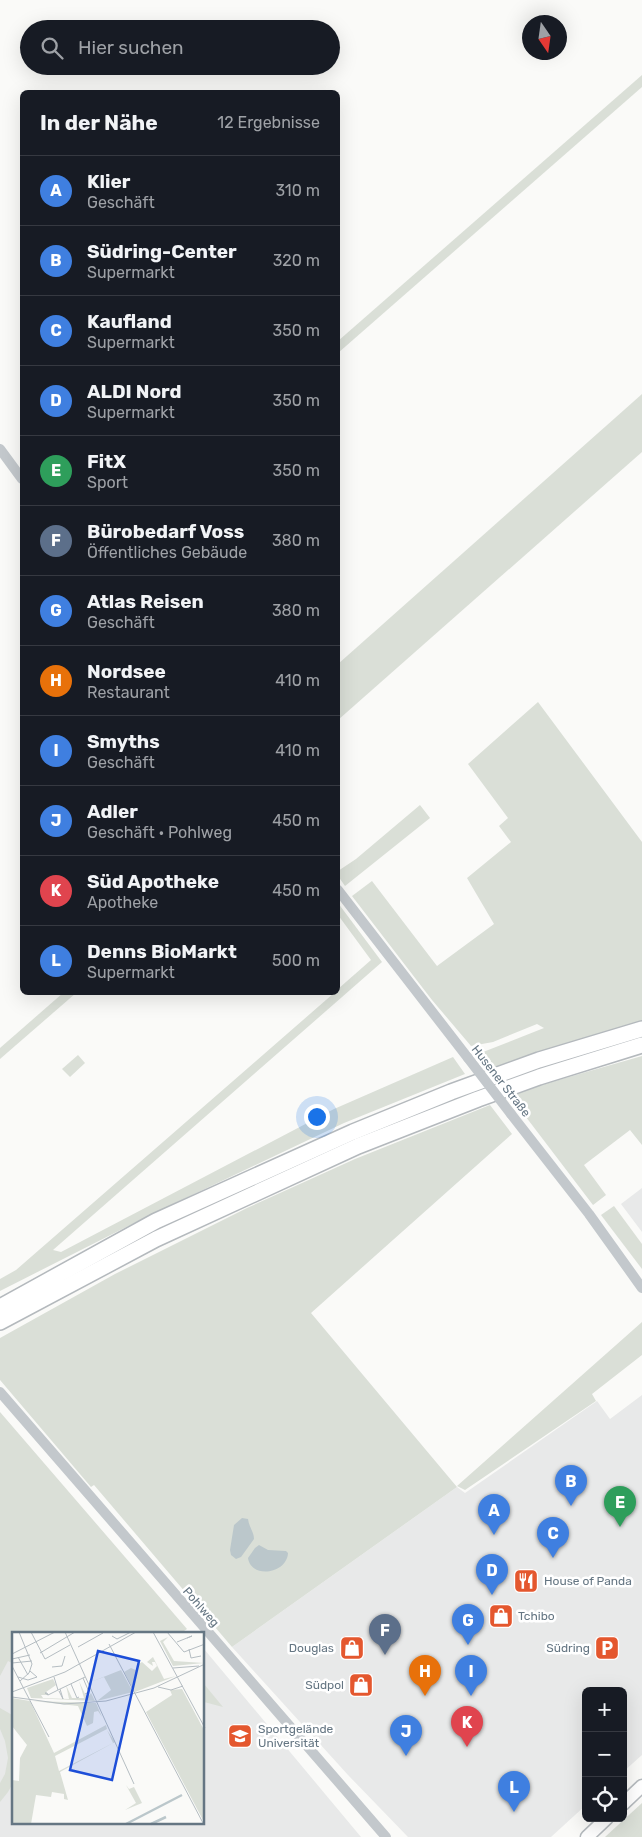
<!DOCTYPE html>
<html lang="de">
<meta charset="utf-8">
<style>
:root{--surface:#171b24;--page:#20242c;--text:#f1f3f6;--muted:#9ea1a6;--line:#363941;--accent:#d93025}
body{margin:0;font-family:Rubik,sans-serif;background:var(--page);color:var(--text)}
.controls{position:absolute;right:15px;bottom:15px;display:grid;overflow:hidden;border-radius:8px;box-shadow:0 5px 20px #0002}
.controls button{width:45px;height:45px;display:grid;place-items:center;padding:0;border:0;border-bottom:1px solid var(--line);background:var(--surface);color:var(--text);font:25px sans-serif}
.compass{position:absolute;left:522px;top:15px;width:45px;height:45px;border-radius:50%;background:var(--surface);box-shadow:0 5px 20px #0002;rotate:167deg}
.you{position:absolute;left:316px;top:1116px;width:18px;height:18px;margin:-12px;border:4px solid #fff;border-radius:50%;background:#1a73e8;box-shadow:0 0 0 8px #1a73e833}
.badge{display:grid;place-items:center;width:32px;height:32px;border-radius:50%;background:var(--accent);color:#fff;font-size:16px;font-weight:700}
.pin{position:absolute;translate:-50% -41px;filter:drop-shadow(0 1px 2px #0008)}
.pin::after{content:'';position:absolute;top:26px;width:18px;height:15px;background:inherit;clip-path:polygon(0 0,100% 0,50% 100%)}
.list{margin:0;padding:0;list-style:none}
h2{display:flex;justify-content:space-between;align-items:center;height:65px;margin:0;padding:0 20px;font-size:21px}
h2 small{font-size:16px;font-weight:400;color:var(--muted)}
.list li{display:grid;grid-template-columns:32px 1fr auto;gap:15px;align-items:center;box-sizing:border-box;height:70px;padding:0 20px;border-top:1px solid var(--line)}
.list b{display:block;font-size:19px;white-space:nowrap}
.list p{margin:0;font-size:16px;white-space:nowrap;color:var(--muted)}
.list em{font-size:16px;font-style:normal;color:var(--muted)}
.icon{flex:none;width:28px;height:28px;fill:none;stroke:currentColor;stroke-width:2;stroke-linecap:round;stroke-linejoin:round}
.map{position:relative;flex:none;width:642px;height:1837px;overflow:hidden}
.search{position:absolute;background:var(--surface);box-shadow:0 5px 20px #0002;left:20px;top:20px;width:320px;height:55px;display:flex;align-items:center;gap:12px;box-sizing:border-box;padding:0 18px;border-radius:28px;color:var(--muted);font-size:19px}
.panel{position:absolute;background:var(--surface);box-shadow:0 5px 20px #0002;left:20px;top:90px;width:320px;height:905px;border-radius:8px}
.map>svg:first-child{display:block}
.built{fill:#e8e9e9}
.green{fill:#dadfd7}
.water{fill:#bbc7cb}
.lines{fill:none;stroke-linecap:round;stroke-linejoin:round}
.major-casing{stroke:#b5babe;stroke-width:15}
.highway-casing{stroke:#b4b9bd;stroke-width:18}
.minor{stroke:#c3c8cc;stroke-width:10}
.major{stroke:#fff;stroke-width:12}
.highway{stroke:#fff;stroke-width:15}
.minor-bridge{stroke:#c3c8cc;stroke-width:10}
.labels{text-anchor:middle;stroke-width:5;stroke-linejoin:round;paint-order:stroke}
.street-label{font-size:12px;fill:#657683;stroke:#fff}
.poi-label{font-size:12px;fill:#657683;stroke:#fff;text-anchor:start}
.inset-river{fill:none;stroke:#bbc7cb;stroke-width:2.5}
.inset-road{fill:none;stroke:#b5bdc2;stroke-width:1}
.view{fill:#1d4ed8;fill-opacity:0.15;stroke:#1d4ed8;stroke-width:2.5}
.inset-edge{fill:none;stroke:#657683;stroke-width:2.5}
</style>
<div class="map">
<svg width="642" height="1837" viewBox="0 0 642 1837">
<rect width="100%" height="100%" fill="#fafaf8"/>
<g class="built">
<path d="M642,1188v44l-21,-28z"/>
<path d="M642,1395v360l-19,17v-81h-37v114l-35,32h-143l-60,-62 -116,-128 225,-160 8,6 132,-92 13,18z"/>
<path d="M0,1631l14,5v187h190v-174l157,188h-361z"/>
</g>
<g class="green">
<path d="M642,75v12l-304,266v-12z"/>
<path d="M642,394v58l-304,268v-56z"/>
<path d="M538,702l104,140v179l-103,31 -49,17 -12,-15 66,-26 -7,-4 -44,18 -22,4 -39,-46 -80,-104 20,-15 65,85 57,-42 -27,-46 44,-36 -12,-16 9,-8 -40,-54z"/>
<path d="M420,805l10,13 -85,68 -7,-10v-5l18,-12z"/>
<path d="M338,903l44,59 -329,288 8,2 273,-143 119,-52 12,17 -121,49 -192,91 -152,77v-12l16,-9 318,-277 4,-1v-3l33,-29 -33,-45z"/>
<path d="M63,993h13l-76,66v-11z"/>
<path d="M78,1055l7,8 -15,14 -8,-8z"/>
<path d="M642,1056v89l-12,-15 -46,35 22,30 -13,10 -83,-109 38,-13z"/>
<path d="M490,1105l22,29 -201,179 146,174 -225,160 -138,-162 -3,2 -91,-107v-42l115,-64 132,-66 108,-49z"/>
<path d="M614,1206l28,38v25l-41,-54z"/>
<path d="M642,1322v33l-50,39 4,7 -131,89 -8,-4z"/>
<path d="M0,1412l187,217 -6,4h-167v31l-6,-3 -8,15z"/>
<path d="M204,1684l19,23 -19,-5z"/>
<path d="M0,1708l14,8v65l-6,11 -8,10v-19l5,-9 3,-16 -3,-17 -5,-12z"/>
<path d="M642,1803v34h-37z"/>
</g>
<g class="water">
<path d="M242,1518l6,1c1,8 6,13 6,20l-13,18 -5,2 -5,-4 -1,-5 4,-25z"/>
<path d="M259,1545l9,5 18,1 2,2c-1,21 -37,26 -40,5l7,-10z"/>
</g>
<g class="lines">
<defs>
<g id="major">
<path d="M623,1804l19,-18"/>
<path d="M587,1837l20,-19"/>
</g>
<g id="highway">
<path d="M0,1307l156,-86 197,-89 98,-40 88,-32 103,-31"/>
<path d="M0,1322l156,-83 202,-93 120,-47 61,-22 103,-32"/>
</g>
</defs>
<use href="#major" class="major-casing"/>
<use href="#highway" class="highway-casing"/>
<g class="minor">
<path d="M0,449l22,30"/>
<path d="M338,890l130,168"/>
<path d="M511,1114l78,100 53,74"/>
<path d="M0,1392l386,445"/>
</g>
<use href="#major" class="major"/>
<use href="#highway" class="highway"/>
<path class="minor-bridge" d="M468,1058l43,56"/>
</g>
<defs>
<symbol id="restaurant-square" viewBox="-11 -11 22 22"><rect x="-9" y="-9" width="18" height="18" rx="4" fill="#e4572e" stroke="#fff"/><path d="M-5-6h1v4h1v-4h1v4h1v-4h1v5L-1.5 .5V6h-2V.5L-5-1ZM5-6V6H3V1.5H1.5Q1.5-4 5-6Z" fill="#fff"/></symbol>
<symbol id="shop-square" viewBox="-11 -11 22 22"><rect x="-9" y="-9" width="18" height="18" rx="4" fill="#e4572e" stroke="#fff"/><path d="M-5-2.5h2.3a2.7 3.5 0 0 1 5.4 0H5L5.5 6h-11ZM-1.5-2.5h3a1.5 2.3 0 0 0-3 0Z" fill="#fff"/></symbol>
<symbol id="parking-square" viewBox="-11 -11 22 22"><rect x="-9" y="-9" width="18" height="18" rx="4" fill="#e4572e" stroke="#fff"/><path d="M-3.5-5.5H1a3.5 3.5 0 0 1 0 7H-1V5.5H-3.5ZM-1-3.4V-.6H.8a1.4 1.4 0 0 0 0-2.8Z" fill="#fff"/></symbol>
<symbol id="university-square" viewBox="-11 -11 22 22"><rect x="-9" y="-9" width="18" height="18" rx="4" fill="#e4572e" stroke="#fff"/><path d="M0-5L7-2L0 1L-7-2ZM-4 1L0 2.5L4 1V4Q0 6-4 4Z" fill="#fff"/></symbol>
</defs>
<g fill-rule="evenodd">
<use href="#restaurant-square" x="512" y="1567" width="28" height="28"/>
<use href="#shop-square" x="487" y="1602" width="28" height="28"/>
<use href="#shop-square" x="338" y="1634" width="28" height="28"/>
<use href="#parking-square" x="593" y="1634" width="28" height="28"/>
<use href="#shop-square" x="347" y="1671" width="28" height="28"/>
<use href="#university-square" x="226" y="1722" width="28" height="28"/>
</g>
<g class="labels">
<g class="street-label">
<text transform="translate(501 1081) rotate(52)" y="4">Husener Straße</text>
<text transform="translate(201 1607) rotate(49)" y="4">Pohlweg</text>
</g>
<g class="poi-label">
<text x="544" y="1585">House of Panda</text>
<text x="518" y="1620">Tchibo</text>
<text x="334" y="1652" text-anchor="end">Douglas</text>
<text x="590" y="1652" text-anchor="end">Südring</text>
<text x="344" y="1689" text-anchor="end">Südpol</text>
<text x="258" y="1733">Sportgelände<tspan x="258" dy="14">Universität</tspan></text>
</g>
</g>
<g transform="translate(12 1632)">
<rect width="192" height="192" fill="#fafaf8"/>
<path d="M156,5l-5,5 11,19 30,2 -31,3 -13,-25zM141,25l11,22 12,-3 -41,16 -11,-20 7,-4 7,3 -1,-6 5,-3 10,9 5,-5 -2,-4h-3l1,4 -6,-4zM109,38l12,22 -36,9 14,-11 -7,-13 -16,6zM41,47l3,6 -10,7 3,3h-8l2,3 26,1 -3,-14 6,13h12l-5,-17 6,13 3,3 3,-4 4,8 -64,-3 -4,-10zM170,57l22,41v92l-58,-110 26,-17 -2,-5zM0,66l18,3 24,52 52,-28 1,4 -52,27 4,15 54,-28 -6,-13 8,12 -55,30 8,28 -4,-1v-5l-12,-2 -1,5 -15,-2 -5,29h-19v-44l7,1 1,-23 7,-13 -15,-19zM21,69l63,2 6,14 -4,-6 -4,1 -1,11 -6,3 -9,-20zM114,153l3,4 5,-2 8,16 -17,7 11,-7z" fill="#dadfd7"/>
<path class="inset-river" d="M114,192l56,-29M139,192l15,-7"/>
<path class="inset-road" d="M7,0l13,32 -3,9 -9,8M19,0l14,27 25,-14M53,0l69,152M141,0l52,96M155,0l17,20 21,-8M100,4l5,3 14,-7M165,10l15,-6 -5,2M97,12l94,179M66,15l25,-14M177,17l2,9 10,-2M28,21l35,-21M0,22l43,-22M6,25l10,18M0,27l18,-4M0,31l20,-2M0,34l37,71M40,35l10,-1 3,-10M161,36l26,-2M6,45l10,3 9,-3 -7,-6M42,45l4,13 27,-13M71,46l6,14 -4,2M59,52l6,14 2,-1M146,55l13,3 12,-4M47,59l4,8 -3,-10M0,60l53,-20 71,-40M36,63l-3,-2h2l1,2 10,-5M0,65l52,7 42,-3 48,-13 51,-24"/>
<path class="view" d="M86,19l41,10 -27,119 -42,-10z"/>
<rect width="192" height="192" class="inset-edge"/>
</g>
</svg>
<div class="controls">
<button>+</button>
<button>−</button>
<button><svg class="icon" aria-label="locate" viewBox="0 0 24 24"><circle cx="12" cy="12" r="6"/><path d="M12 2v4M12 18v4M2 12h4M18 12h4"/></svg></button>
</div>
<svg class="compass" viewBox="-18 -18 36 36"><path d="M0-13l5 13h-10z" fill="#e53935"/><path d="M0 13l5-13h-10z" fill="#9ea1a6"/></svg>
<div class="you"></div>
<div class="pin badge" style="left:494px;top:1535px;background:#3f7fe0">A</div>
<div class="pin badge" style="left:571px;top:1506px;background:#3f7fe0">B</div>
<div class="pin badge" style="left:553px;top:1558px;background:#3f7fe0">C</div>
<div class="pin badge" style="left:492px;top:1595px;background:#3f7fe0">D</div>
<div class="pin badge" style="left:620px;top:1527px;background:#2e9e5b">E</div>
<div class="pin badge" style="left:385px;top:1655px;background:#5c6f8a">F</div>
<div class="pin badge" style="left:468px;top:1645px;background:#3f7fe0">G</div>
<div class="pin badge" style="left:425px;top:1696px;background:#e8710a">H</div>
<div class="pin badge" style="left:471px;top:1696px;background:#3f7fe0">I</div>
<div class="pin badge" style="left:406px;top:1756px;background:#3f7fe0">J</div>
<div class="pin badge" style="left:467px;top:1747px;background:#e0444e">K</div>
<div class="pin badge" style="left:514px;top:1812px;background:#3f7fe0">L</div>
<div class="search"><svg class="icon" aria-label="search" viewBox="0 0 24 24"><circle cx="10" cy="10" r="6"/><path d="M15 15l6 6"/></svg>Hier suchen</div>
<section class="panel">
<h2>In der Nähe<small>12 Ergebnisse</small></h2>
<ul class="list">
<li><span class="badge" style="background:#3f7fe0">A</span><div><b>Klier</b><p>Geschäft</p></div><em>310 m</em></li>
<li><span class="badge" style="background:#3f7fe0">B</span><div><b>Südring-Center</b><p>Supermarkt</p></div><em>320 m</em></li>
<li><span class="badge" style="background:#3f7fe0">C</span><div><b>Kaufland</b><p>Supermarkt</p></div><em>350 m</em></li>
<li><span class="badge" style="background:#3f7fe0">D</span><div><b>ALDI Nord</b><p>Supermarkt</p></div><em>350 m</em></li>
<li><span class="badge" style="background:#2e9e5b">E</span><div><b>FitX</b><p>Sport</p></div><em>350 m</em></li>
<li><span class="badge" style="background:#5c6f8a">F</span><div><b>Bürobedarf Voss</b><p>Öffentliches Gebäude</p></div><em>380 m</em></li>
<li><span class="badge" style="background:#3f7fe0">G</span><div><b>Atlas Reisen</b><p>Geschäft</p></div><em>380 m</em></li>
<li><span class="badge" style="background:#e8710a">H</span><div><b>Nordsee</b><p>Restaurant</p></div><em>410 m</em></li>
<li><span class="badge" style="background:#3f7fe0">I</span><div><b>Smyths</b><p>Geschäft</p></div><em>410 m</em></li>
<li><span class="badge" style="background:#3f7fe0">J</span><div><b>Adler</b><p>Geschäft · Pohlweg</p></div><em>450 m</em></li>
<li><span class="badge" style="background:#e0444e">K</span><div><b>Süd Apotheke</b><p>Apotheke</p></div><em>450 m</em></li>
<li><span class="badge" style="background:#3f7fe0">L</span><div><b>Denns BioMarkt</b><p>Supermarkt</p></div><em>500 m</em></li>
</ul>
</section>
</div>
